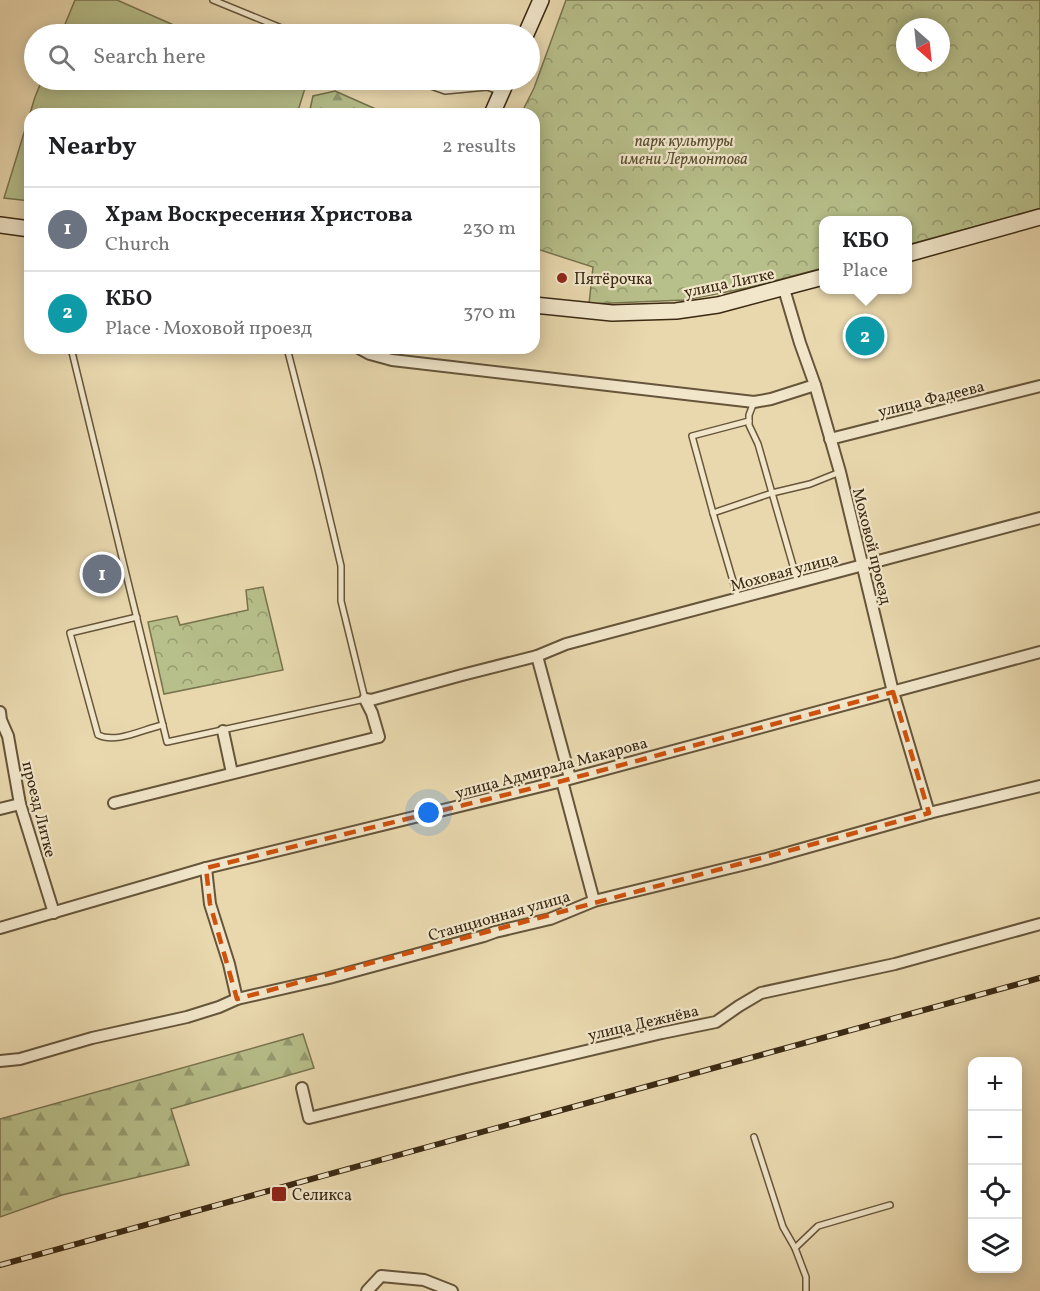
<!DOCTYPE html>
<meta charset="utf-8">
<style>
:root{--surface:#fff;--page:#f6f6f6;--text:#202124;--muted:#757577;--line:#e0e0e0;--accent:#8f2418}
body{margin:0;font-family:Vollkorn,serif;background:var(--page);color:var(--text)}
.controls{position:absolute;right:18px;bottom:18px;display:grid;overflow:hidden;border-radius:12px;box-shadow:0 3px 15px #0003}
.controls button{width:54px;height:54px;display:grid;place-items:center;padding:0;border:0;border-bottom:2px solid var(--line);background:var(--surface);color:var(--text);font:30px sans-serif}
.compass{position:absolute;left:896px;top:18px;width:54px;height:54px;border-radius:50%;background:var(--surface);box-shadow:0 3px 15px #0003;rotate:153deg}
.you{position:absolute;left:429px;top:813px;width:21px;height:21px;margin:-15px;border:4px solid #fff;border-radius:50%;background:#1a73e8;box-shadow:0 0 0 9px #1a73e833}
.badge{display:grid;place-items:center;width:39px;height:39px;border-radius:50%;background:var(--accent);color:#fff;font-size:20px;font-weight:700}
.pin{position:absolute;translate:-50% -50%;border:3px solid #fff;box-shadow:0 2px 6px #0006}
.popup{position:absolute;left:819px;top:216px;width:93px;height:78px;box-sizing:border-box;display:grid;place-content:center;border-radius:12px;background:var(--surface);filter:drop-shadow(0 2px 4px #0005);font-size:20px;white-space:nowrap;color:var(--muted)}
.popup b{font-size:22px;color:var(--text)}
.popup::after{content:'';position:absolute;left:50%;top:100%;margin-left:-12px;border:12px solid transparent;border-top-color:var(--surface)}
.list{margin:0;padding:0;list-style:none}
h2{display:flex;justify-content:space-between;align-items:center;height:78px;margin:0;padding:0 24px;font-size:26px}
h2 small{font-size:20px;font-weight:400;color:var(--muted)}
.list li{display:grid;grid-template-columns:39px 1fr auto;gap:18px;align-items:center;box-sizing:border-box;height:84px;padding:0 24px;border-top:2px solid var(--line)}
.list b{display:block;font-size:22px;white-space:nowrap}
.list p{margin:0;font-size:20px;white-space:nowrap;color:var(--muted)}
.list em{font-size:20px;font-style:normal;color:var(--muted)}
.icon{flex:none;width:33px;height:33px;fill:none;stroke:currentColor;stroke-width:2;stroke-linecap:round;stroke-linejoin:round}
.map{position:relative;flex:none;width:1040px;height:1291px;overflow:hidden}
.search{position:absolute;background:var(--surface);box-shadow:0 3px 15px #0003;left:24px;top:24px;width:516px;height:66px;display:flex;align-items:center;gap:15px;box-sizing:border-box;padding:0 21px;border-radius:33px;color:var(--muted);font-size:22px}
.panel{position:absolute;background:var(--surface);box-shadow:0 3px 15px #0003;left:24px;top:108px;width:516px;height:246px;border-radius:18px}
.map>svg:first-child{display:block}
.forest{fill:url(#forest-firs);stroke:#78744e;stroke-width:1.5}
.park{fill:url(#park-crowns);stroke:#78744e;stroke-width:1.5;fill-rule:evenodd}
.garden{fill:#b7bf8a;stroke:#78744e;stroke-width:1.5}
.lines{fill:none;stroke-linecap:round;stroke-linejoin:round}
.lane-casing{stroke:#66553a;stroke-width:8}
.street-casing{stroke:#66553a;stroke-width:14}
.secondary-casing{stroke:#3a2913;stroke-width:18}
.lane{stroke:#f1e6ca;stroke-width:5}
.street{stroke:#f1e6ca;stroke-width:10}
.secondary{stroke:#f1e6ca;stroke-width:15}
.rail-casing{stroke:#3a2913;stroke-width:6}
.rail{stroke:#f1e6ca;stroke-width:4;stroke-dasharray:11;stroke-linecap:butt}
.marked{fill:none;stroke:#ce520d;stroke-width:4.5;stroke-dasharray:12 8;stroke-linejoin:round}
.poi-dot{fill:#8f2418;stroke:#f1e6ca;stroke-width:2}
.labels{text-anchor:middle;stroke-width:4.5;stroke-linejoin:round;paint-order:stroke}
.park-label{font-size:16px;font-style:italic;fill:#594e31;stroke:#f1e6ca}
.poi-label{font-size:16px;fill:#3a2913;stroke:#f1e6ca;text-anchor:start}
.street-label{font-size:16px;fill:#3a2913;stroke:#f1e6ca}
</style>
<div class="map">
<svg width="1040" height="1291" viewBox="0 0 1040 1291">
<defs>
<pattern id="forest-firs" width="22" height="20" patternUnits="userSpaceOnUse" patternTransform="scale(1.5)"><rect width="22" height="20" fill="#b7bf8a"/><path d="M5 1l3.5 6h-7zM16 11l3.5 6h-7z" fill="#969b70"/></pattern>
<pattern id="park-crowns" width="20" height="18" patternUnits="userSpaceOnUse" patternTransform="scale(1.5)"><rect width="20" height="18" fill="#b7bf8a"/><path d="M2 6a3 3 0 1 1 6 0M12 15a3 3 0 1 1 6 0" fill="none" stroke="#969b70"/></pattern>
</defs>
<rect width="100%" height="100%" fill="#e9d8ae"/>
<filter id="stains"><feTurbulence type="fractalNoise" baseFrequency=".00333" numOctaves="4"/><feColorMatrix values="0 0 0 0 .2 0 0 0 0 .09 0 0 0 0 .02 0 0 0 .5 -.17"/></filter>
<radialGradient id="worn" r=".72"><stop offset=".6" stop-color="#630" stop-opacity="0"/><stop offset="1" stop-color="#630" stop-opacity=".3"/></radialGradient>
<g class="forest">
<path d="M335,91l52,23h-78l4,-18z"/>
<path d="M303,1034l11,34 -143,41 18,56 -127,30 -62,22v-98z"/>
</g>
<g class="park">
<path d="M566,0h474v209l-133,36v-25h-84v48l-76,20 -62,12 -96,4 4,-37 -59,-19v-134h-13l13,-26zM905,27h36v36h-36z"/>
<path d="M263,587l20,83 -119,24 -16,-72 29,-6 3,9 68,-15 -2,-20z"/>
</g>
<g class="garden">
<path d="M75,0h42l77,34h-133z"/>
<path d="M42,80h252l12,5 -9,29h-267v87l-26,-3 31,-101z"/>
</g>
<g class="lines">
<defs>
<g id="lane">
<path d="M213,0l83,34"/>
<path d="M414,80l31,11 42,-4 12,4"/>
<path d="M71,348l96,394 198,-43 -24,-98v-35l-23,-97 -31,-121"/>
<path d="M754,402l-5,13v10l9,19 14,49 38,-9 30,-12"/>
<path d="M749,421l-57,15 21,77 59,-20 26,90"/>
<path d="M713,513l25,85"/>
<path d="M137,617l-67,16 28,102c19,9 45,-6 65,-10"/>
<path d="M754,1137l29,90 12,21 11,29v14"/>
<path d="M795,1248l23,-22 72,-21"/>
</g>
<g id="street">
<path d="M784,289l16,54 15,42 25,87 53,220 36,121"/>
<path d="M359,348l11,6 22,6 362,42 17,-3 44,-14"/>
<path d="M830,439l210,-53"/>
<path d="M537,656l33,122"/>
<path d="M0,712l1,8 7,16 12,68 34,109"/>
<path d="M223,731l9,42"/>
<path d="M562,781l32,120"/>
<path d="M114,803l265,-66 -7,-24 -7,-14 6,1 91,-25 75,-19 29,-12 474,-126"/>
<path d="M0,809l20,-5"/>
<path d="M206,868l4,36 19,60 8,35"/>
<path d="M0,928l206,-60 356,-87 478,-129"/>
<path d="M0,1061l20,-2 72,-21 95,-21 32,-10 18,-8 92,-21 155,-42 11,-4 55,-13 44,-18 172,-42 163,-46 111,-27"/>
<path d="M302,1088l7,30 158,-39 195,-46 54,-11 23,-16 22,-13 134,-29 145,-40"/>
<path d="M367,1291l14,-15 43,4 28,11"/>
</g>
<g id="secondary">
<path d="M526,34l15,-34"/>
<path d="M492,114l15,-34"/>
<path d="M0,225l30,4"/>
<path d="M907,254l133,-37"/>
<path d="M534,305l78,8 64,-2 42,-6 105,-28"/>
</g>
</defs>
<use href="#lane" class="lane-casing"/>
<use href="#street" class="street-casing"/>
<use href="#secondary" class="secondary-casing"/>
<use href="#lane" class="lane"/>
<use href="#street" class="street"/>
<use href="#secondary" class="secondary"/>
<defs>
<path id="rail" d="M0,1265l1040,-287"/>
</defs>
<use href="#rail" class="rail-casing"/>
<use href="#rail" class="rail"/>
</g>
<path class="marked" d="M893,692l36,121 -692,186 -27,-95 -4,-36 356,-87z"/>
<g class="poi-dot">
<circle cx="562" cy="278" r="6"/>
<rect x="271" y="1186" width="16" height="16" rx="3"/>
</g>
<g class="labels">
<g class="park-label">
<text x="684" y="146">парк культуры<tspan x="684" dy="18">имени Лермонтова</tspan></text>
</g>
<g class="poi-label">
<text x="574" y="284">Пятёрочка</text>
<text x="292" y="1200">Селикса</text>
</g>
<g class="street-label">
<text transform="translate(729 282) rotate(-12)" y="6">улица Литке</text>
<text transform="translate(931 398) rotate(-14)" y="6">улица Фадеева</text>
<text transform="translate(873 546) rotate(76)" y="6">Моховой проезд</text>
<text transform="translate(784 571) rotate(-15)" y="6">Моховая улица</text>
<text transform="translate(551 767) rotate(-15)" y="6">улица Адмирала Макарова</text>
<text transform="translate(40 809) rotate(76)" y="6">проезд Литке</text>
<text transform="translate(499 915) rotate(-16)" y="6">Станционная улица</text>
<text transform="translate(643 1022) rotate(-13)" y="6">улица Дежнёва</text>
</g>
</g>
<rect width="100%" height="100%" filter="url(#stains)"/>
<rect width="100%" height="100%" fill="url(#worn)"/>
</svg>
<div class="controls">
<button>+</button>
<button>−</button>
<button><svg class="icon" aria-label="locate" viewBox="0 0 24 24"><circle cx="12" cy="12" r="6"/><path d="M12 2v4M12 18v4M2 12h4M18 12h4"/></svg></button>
<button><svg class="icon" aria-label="layers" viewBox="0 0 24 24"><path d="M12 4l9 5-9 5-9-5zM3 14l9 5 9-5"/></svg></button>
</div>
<svg class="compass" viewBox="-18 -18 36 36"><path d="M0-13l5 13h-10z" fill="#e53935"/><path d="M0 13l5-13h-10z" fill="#757577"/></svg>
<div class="you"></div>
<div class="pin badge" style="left:102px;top:574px;background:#6b7280">1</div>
<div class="pin badge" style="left:865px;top:336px;background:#0f9aa8">2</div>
<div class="popup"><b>КБО</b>Place</div>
<div class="search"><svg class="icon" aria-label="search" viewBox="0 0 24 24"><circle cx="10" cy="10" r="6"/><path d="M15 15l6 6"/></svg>Search here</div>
<section class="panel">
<h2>Nearby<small>2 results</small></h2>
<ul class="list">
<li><span class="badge" style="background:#6b7280">1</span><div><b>Храм Воскресения Христова</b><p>Church</p></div><em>230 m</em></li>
<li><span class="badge" style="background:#0f9aa8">2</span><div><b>КБО</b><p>Place · Моховой проезд</p></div><em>370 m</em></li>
</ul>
</section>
</div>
